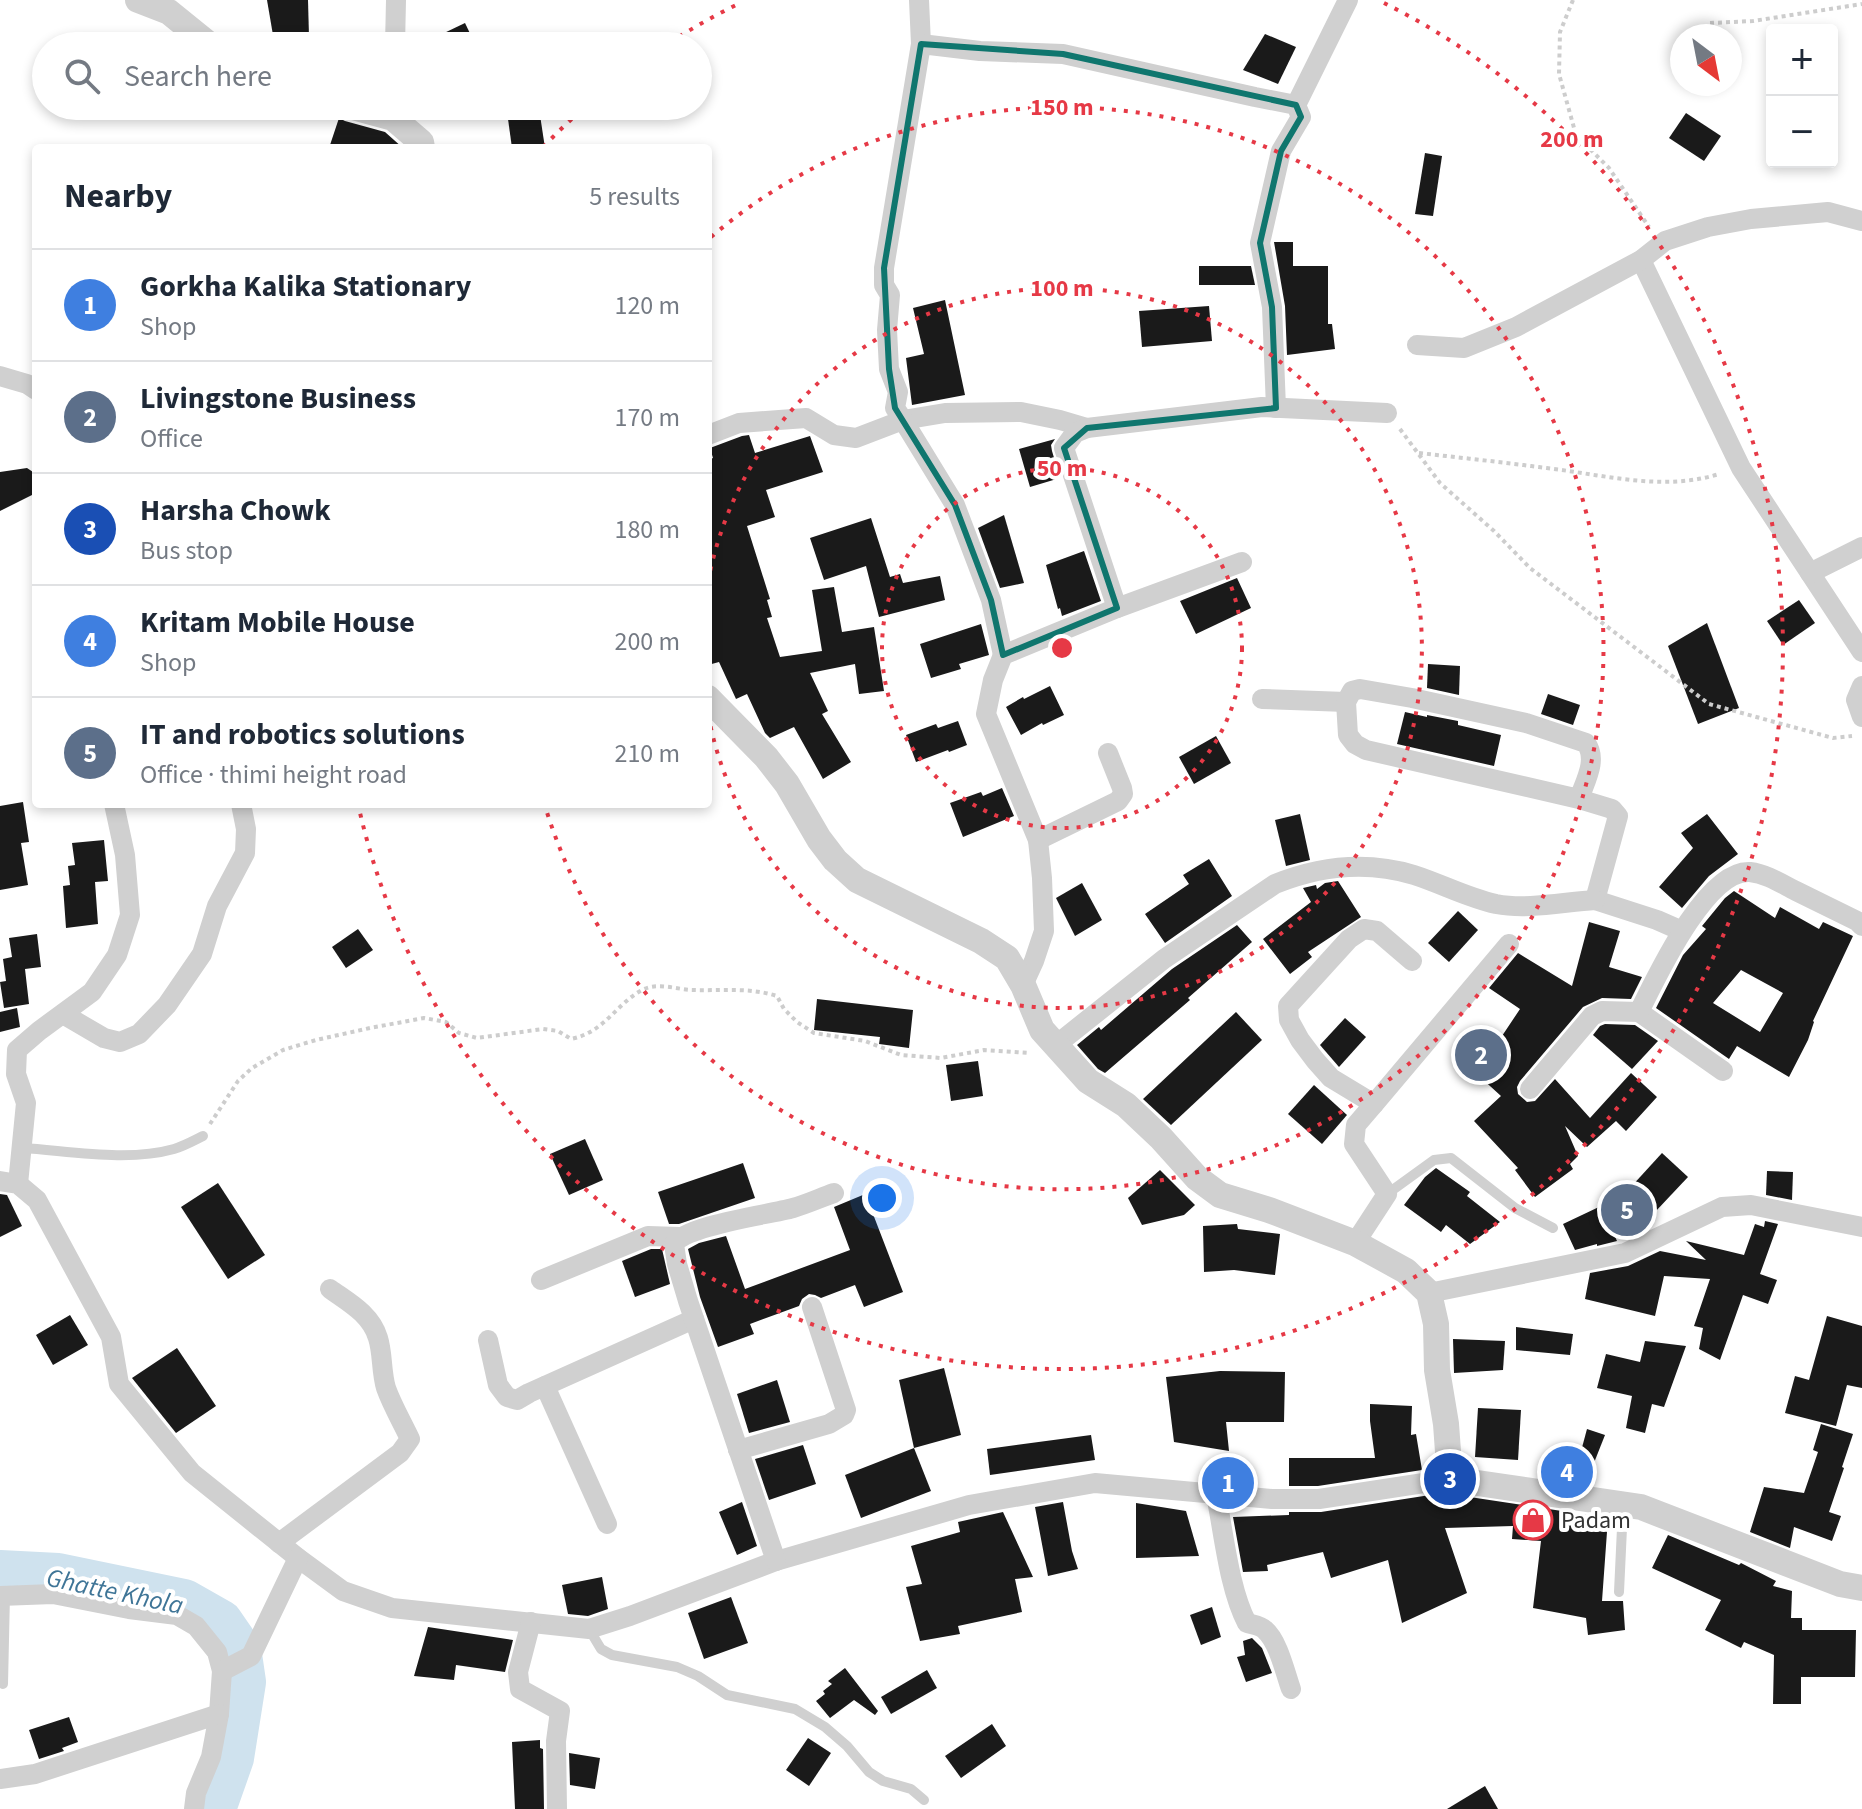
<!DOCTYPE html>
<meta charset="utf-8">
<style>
:root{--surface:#fff;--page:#f2f2f3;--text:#1f2937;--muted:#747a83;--line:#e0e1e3;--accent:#e63946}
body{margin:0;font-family:"Source Sans 3",sans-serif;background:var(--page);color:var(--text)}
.controls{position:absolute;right:24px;top:24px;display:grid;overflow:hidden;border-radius:8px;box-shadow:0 4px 12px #0003}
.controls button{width:72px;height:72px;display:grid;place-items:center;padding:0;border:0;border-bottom:2px solid var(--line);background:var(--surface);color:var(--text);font:40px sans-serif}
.compass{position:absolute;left:1670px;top:24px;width:72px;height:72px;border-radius:50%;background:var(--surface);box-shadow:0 4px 12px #0003;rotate:148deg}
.you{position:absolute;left:882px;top:1198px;width:28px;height:28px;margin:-20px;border:6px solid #fff;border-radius:50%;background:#1a73e8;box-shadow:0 0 0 12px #1a73e833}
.badge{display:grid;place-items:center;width:52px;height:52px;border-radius:50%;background:var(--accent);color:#fff;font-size:26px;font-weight:700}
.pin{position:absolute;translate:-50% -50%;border:4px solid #fff;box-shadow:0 2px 8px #0006}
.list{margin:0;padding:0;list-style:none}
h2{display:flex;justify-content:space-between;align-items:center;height:104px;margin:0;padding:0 32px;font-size:34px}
h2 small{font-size:26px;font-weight:400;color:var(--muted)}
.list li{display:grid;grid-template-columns:52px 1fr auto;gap:24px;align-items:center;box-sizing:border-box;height:112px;padding:0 32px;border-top:2px solid var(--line)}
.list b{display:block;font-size:30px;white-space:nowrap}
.list p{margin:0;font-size:26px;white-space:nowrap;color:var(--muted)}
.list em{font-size:26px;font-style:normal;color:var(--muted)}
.icon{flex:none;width:44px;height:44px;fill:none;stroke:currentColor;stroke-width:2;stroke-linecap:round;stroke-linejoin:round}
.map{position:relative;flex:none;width:1862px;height:1809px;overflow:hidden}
.search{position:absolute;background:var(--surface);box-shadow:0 4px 12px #0003;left:32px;top:32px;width:680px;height:88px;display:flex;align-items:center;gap:20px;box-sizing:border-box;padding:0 28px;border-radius:44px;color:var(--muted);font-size:30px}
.panel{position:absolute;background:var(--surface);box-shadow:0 4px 12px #0003;left:32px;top:144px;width:680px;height:664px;border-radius:8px}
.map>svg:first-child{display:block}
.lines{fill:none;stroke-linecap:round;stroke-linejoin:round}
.river{stroke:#cfe2ee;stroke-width:44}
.building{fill:#1a1a1a;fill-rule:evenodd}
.path{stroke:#cdcdcd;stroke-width:4;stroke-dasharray:4 4;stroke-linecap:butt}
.service{stroke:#d0d0d0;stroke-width:10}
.minor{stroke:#d0d0d0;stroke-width:20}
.tertiary{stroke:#d0d0d0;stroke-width:26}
.marked{fill:none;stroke:#0f766e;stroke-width:6;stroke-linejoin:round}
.ring{fill:none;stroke:#e63946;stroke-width:4;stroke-dasharray:4 8}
.labels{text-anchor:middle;stroke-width:8;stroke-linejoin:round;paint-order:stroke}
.poi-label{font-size:24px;fill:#333;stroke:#fff;text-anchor:start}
.water-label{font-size:26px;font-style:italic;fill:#3f7597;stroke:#fff}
.centre{fill:#e63946;stroke:#fff;stroke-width:4}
.ring-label{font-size:24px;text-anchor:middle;font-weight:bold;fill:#e63946;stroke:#fff;stroke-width:8;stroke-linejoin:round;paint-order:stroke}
</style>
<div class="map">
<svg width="1862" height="1809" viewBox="0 0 1862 1809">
<rect width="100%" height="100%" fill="#fff"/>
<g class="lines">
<path class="river" d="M0,1572l58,3 126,26 37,21 18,26 5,34 -12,76 -18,51"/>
</g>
<g class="building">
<path d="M267,0h41l1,37 -35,4z"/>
<path d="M465,23l11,23h-59z"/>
<path d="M1265,34l31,13 -18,37 -35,-14z"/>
<path d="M1686,113l35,23 -17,25 -35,-23z"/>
<path d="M540,115l5,33h-33l-4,-29z"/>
<path d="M339,118l6,3 40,11 18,16h-74z"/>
<path d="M1425,153l17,3 -9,60 -18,-2z"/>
<path d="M1274,242h19v24h35v58h4l3,25 -48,6 -2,-49z"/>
<path d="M1199,266h52l4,19h-56z"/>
<path d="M945,300l20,95 -53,10 -6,-47 18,-4 -11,-46z"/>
<path d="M1209,306l3,35 -70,6 -3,-36z"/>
<path d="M749,435l6,18 55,-17 13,36 -57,18 9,27 -28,9 23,73 -3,1 5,17 -5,1 13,39 42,-6 -10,-61 22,-3 8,45 32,-5 10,64 -25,3 -4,-30 -45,9 18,38 -6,3 29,48 -28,17 -29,-52 -24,11 -5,-5 -18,-39 -11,5 -17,-37 -11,3v-205l5,-2 -3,-10 32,-12z"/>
<path d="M1055,439l-4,6 1,6 8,27 -30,9 -11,-38z"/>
<path d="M27,468l9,6v19l-36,18v-39z"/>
<path d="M1004,515l20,68 -24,5 -22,-60z"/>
<path d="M871,518l19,59 10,-3 3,9 37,-7 5,24 -66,17 -13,-51 -42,14 -14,-42z"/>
<path d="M1084,551l17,50 -39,15 -2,-8 -2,1 -12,-44z"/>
<path d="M1237,578l14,30 -55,26 -16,-33z"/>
<path d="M1799,600l16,23 -32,22 -16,-24z"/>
<path d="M1707,623l32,85 -41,16 -30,-78z"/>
<path d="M981,624l8,31 -30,9 2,5 -30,9 -11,-34z"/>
<path d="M1428,664l32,2 -1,29 -32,-7z"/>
<path d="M1050,686l14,29 -21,10 -1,-2 -21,12 -15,-28 17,-10 1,2z"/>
<path d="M1548,694l32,11 -7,20 -32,-11z"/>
<path d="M1405,712l22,5v-2l31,6v4l43,10 -7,31 -97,-22z"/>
<path d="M958,721l9,24 -18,7 -1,-2 -32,12 -10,-27 30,-11 2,4z"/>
<path d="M1216,736l15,27 -37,21 -15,-27z"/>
<path d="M1002,788l12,28 -51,21 -13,-34 31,-11 2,4z"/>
<path d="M23,802l6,40 -8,1 7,42 -28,5v-84z"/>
<path d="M1300,814l10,46 -24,6 -11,-46z"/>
<path d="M1707,814l31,40 -29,22 -27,32 -23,-21 34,-39 -12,-15z"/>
<path d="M104,840l4,41 -13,1 3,42 -32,4 -3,-42 7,-1 -2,-19 7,-1 -3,-22z"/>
<path d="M1209,859l23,37 -67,47 -20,-29 44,-30 -6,-9z"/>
<path d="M1338,881l23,36 -53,35 4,5 -22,17 -27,-35 48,-37 -8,-14 13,-3 1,4 8,-6z"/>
<path d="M1082,883l20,37 -27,16 -19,-38z"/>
<path d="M1734,891l41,27 5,-11 39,22 4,-7 30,14 -40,85 1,1 -6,18 -19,37 -52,-31 -8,13 -73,-51 27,-53 23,-26 -4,-3 23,-28zM1741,970l42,23 -23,39 -47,-29z"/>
<path d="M1458,911l20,19 -29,32 -21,-19z"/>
<path d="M1589,922l31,9 -11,36 33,10 -11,22 -29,-1 -19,9 -63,74 -3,6 1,7 9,8 8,-1 20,-22 35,39 41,-45 26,24 -31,34 -10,-10 -29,26 -22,-21 13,30 -8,8 3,5 -38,28 -20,-27 3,-2 -44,-47 27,-25 -33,-30 23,-26 5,5 24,-36 -31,-21 29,-35 54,33z"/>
<path d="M1237,925l15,17 -64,56 2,2 -85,73 -7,-4 -21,-24 22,-18 2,3 71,-61z"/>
<path d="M358,929l15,21 -27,18 -14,-21z"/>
<path d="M37,934l4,33 -16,2 4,35 -25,4 -4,-26 6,-1 -3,-22 9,-2 -3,-19z"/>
<path d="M817,999l96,11 -4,38 -30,-4 1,-7 -66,-7z"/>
<path d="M17,1008l3,19 -20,5v-20z"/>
<path d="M1236,1012l26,28 -91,85 -28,-26z"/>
<path d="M1345,1018l21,19 -27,30 -19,-22z"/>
<path d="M1605,1024l30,1 23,16 -26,28 -39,-34 7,-9z"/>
<path d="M978,1061l5,35 -32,5 -5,-36z"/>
<path d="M1314,1085l33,30 -25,29 -34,-30z"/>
<path d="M585,1139l18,41 -34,15 -19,-41z"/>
<path d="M1662,1153l26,24 -33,35 -25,-24z"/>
<path d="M743,1163l12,35 -76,26h-10l-11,-32z"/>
<path d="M1436,1168l34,24 -3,4 33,26 -30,22 -24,-19 -5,7 -37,-27 21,-28z"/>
<path d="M1160,1170l35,35 -11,10 -42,10 -14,-27z"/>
<path d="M1767,1171l26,1 -1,28 -26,-5z"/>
<path d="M218,1183l47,72 -37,24 -47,-72z"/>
<path d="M870,1192l8,20 -5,2 30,78 -39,15 -9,-22 -34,13 -6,-3 -6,-1 -7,5 -3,7 -49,18 4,10 -36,13 -18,-50 -12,-48 11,-6 27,-7 19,53 105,-39 -16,-43z"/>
<path d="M0,1194l7,1 15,31 -22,11z"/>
<path d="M1601,1206l16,35 -20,5v-2l-22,6 -12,-26z"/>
<path d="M1765,1221l13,3 -18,50 17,6 -9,24 -25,-9 -23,65 -21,-11 4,-21 -9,-2 16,-47 -46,-3 -9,40 -70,-17 5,-26 38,-7 32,-15 46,9 -20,-19 58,14 11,-31 9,3z"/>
<path d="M1237,1224l1,5 42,5 -5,41 -41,-5 -30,2 -1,-46z"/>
<path d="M651,1249h11l8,35 -35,13 -13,-36z"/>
<path d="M70,1315l18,30 -35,20 -17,-30z"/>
<path d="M1827,1316l35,10v62l-15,-3 -11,41 -51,-13 10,-37 14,4z"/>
<path d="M1516,1327l57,7 -3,21 -54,-5z"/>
<path d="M1453,1339l52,2 -2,29 -49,3z"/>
<path d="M1645,1341l41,5 -22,61 -12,-3 -7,29 -19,-5 6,-32 -35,-8 9,-34 34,8z"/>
<path d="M177,1348l39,58 -40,27 -44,-55z"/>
<path d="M944,1368l17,67 -47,13 -15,-68z"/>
<path d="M1220,1371l65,1 -1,50h-58l3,29 -55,-9 -8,-65z"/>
<path d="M777,1380l13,42 -41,11 -12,-39z"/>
<path d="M1370,1404l42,2 -1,29 5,-1 6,36 -104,16h-29v-28h86l-5,-37z"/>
<path d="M1478,1408l43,2 -3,50 -43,-3z"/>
<path d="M1821,1424l32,10 -11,33 2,1 -15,44 12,4 -9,25 -38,-14 -4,21 -40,-16 14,-45 40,6 14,-41 -5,-2z"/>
<path d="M1587,1429l18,6 -19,48 -13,-2z"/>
<path d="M1091,1435l4,25 -105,15 -3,-26z"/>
<path d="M803,1445l13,39 -47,16 -14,-41z"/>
<path d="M914,1448l17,43 -70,27 -16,-43z"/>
<path d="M1443,1493l165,25 -6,83h21l2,29 -37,5 -2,-17 -53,-10 8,-67 -29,-2 1,-13 -68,2 22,65 -65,30 -14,-63 -57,18 -8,-26 -56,13 1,6 -25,1 -10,-55 56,-2v-3h32z"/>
<path d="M742,1502l15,44 -20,9 -18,-43z"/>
<path d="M1063,1502l9,49 6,18 -30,7 -13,-69z"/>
<path d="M1136,1503l50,8 13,45 -63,2z"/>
<path d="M1003,1512l30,65 -18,2 7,33 -64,14 2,8 -40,7 -14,-54 16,-3 -11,-38 49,-14 -2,-10z"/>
<path d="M1668,1535l71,30 2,-2 35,18 -3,5 19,5 -1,27h11v12h54l-1,47h-54v27h-28l1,-49 -30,-13 -3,6 -36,-18 16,-30 -69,-32z"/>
<path d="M602,1577l6,32 -20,7 -20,-2 -6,-29z"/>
<path d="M731,1597l17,46 -44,16 -16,-46z"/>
<path d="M1212,1607l9,30 -20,8 -11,-30z"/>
<path d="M428,1627l85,13 -8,32 -49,-7 -2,15 -40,-4z"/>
<path d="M1252,1638l10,10 10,25 -26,9 -9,-25 8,-2 -2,-14z"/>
<path d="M845,1668l33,43 -3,4 -21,-15 -24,18 -14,-17 9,-7 -2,-3 9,-7 -4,-3z"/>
<path d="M927,1670l10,18 -46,26 -10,-17z"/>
<path d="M69,1717l9,25 -16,6 2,3 -25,8 -10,-29z"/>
<path d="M992,1724l14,22 -45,32 -16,-22z"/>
<path d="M808,1738l23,15 -22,33 -23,-16z"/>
<path d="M540,1740v8l3,1 1,60h-29l-3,-67z"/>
<path d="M569,1753l31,5 -5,31 -25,-4z"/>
<path d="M1485,1786l13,23h-51z"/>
</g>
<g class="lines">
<g class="path">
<path d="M1573,0l-13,32 -1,42 17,61 33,33 40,59"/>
<path d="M1710,23l43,-2 109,-17"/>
<path d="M1400,429l40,54 54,48 36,37 179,136 124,34 19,-2"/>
<path d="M1419,453c45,5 90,10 135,16 55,7 111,22 165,5"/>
<path d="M210,1124l28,-43 14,-13 31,-18 33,-10 54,-12 54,-10 22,4 13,11 18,5 66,-9 15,2 13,8c34,-7 45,-35 71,-49 15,-8 33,-1 49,0 29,1 58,-3 86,6l7,13 13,13 17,11 51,8 36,14 40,3 43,-8 45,3"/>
</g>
<g class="service">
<path d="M23,1148c47,3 105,14 151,1 10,-3 19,-8 29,-13"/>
<path d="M1387,1194l47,-34 17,-2 64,50 38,20"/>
<path d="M1619,1592l3,-64 5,-21"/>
<path d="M589,1629l12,20 11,6 65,12 21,9 29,19 68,14 30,18 22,19 22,26 14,9 28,8 13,11"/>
<path d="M3,1684l2,-89"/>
</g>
<g class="minor">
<path d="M919,0l2,44"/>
<path d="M395,46l1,-46"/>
<path d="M1296,105l52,-105"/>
<path d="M1641,260l100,208 121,184"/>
<path d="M1417,345l47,3 52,-21 125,-67 24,-19 43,-14 43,-8 77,-7 34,9"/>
<path d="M0,376l27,8 9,6"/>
<path d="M1087,428l-27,-8 -39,-8 -76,1 -42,7 -8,-12 3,-16 -9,-23 -2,-39 3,-35 -6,-10v-17l37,-224 59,7 83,3 192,43 41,8 5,12 -20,34 -21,92 12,64 4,101"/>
<path d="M708,435l31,-12 67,-5 28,17 22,3 47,-18 52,85 36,95 12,55"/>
<path d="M1810,573l52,-26"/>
<path d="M1117,608l-53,-160 11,-15 12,-5 175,-21 125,6"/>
<path d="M1862,686l-6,14 6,17"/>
<path d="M1262,699l84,3"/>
<path d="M1579,799c6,-18 19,-39 7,-56l-60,-20 -114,-25 -52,-9 -8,2 -6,11 2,33 7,9 11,6 213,49 33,10 6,7 -23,84 62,20 25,11"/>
<path d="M1038,840l80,-39 5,-7 -1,-6 -14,-35"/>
<path d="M1023,985l11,-24 10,-30 -2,-53 -4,-38 -52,-126 7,-34 10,-25 114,-47 125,-46"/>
<path d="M1639,1012l84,59"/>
<path d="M63,1014l41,24 16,4 19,-8 28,-29 35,-51 15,-48 28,-53 1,-24 -5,-25"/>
<path d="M1056,1045l108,-86 111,-75c45,-18 93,-23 139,-9 28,9 54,23 82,29 32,6 67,-2 99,-4"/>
<path d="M1530,1089l62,-73 10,-5 37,1c17,-34 67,-143 111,-140 17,2 32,12 46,19 20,10 41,20 61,30l5,5"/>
<path d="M1374,1104l135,-160"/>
<path d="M0,1181l18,3 19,16 74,137 8,47 73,89 106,85 45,33 49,17 197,21 41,-13 146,-55 193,-56 126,-22 177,16h47l131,-20"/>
<path d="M18,1184l8,-81 -10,-29 1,-24 22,-19 53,-39 25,-37 13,-40 -5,-60 -11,-51"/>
<path d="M1355,1243l32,-49 -33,-50 2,-19 18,-21 -43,-26 -16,-18 -15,-20 -11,-20 -1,-14 61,-67 15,-10 13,2 35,30"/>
<path d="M541,1280l107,-44 31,1"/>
<path d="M1429,1293l196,-40 97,-46 29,-2 111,22"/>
<path d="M488,1340l10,45 9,12 10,3 12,-7 165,-74"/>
<path d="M545,1386l62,138"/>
<path d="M738,1450l91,-26 15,-9 2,-5 -34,-103"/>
<path d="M1216,1495c8,39 13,94 31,128 7,2 13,2 18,7 13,11 20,42 26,59"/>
<path d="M279,1543l121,-90 10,-14c-8,-17 -18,-34 -24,-51 -5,-17 -3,-34 -8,-50 -7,-24 -30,-36 -48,-49"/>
<path d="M776,1561l-88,-260 -11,-37 -3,-20c12,-19 94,-29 119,-36 14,-4 27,-10 41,-15"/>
<path d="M0,1596l53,-2 76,15 48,6 19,11 21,26 5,19 -3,43 -8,43 -15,36 -2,16"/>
<path d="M531,1622l-13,50 2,17 40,22 -4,30 1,68"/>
<path d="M222,1671l29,-15 47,-98"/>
<path d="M0,1779l35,-5 184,-60"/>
</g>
<g class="tertiary">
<path d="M138,0l31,12 42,34"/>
<path d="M349,106l44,12 28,24 1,6"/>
<path d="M708,698l58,59 21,27 32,55 16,21 22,20 124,61 26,17 16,27 19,45 46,51 38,24 35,33 36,40 23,17 49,15 86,33 51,28 23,22 7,31 1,46 9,54 4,55 191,28 199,77 22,4"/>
</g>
</g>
<path class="marked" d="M921,44l142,10 233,51 5,12 -20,34 -21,92 12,64 4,101 -189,20 -23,20 53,160 -114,47 -12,-55 -36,-95 -60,-97 -6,-39 -5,-101z"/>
<g class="ring">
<circle cx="1062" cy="648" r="180"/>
<path d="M708 582A360 360 0 1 1 708 714"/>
<path d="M711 237A541 541 0 1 1 545 806"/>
<path d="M543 147A721 721 0 0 1 584 108M669 43A721 721 0 0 1 740 3M1384 3A721 721 0 1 1 358 804"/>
</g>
<defs>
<symbol id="shop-ring" viewBox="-11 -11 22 22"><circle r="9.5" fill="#fff" stroke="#e63946" stroke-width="1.5"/><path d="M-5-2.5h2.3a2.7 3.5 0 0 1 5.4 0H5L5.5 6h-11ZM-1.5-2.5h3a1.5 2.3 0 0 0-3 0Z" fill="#e63946"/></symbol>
</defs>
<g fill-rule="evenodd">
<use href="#shop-ring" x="1511" y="1498" width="44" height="44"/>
</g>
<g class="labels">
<g class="poi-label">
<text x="1561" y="1528">Padam</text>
</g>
<g class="water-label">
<text transform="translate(115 1591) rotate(12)" y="9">Ghatte Khola</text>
</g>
</g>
<circle cx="1062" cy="648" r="12" class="centre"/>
<g class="ring-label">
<text x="1062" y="115">150 m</text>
<text x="1572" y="147">200 m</text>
<text x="1062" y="296">100 m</text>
<text x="1062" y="476">50 m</text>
</g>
</svg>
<div class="controls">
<button>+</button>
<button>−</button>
</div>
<svg class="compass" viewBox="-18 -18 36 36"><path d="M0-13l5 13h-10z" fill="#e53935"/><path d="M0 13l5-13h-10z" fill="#747a83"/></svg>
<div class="you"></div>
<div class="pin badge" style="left:1228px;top:1483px;background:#3f7fe0">1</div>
<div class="pin badge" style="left:1481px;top:1055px;background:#5c6f8a">2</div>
<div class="pin badge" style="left:1450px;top:1479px;background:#1a4fb4">3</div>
<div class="pin badge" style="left:1567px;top:1472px;background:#3f7fe0">4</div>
<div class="pin badge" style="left:1627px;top:1210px;background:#5c6f8a">5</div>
<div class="search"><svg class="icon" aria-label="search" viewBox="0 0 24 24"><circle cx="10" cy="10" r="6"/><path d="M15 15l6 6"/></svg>Search here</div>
<section class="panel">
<h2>Nearby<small>5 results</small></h2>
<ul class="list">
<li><span class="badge" style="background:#3f7fe0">1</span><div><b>Gorkha Kalika Stationary</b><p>Shop</p></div><em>120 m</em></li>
<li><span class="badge" style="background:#5c6f8a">2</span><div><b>Livingstone Business</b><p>Office</p></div><em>170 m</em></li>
<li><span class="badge" style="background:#1a4fb4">3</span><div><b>Harsha Chowk</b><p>Bus stop</p></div><em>180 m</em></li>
<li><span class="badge" style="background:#3f7fe0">4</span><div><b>Kritam Mobile House</b><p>Shop</p></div><em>200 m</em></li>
<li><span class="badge" style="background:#5c6f8a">5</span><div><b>IT and robotics solutions</b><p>Office · thimi height road</p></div><em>210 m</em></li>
</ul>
</section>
</div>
